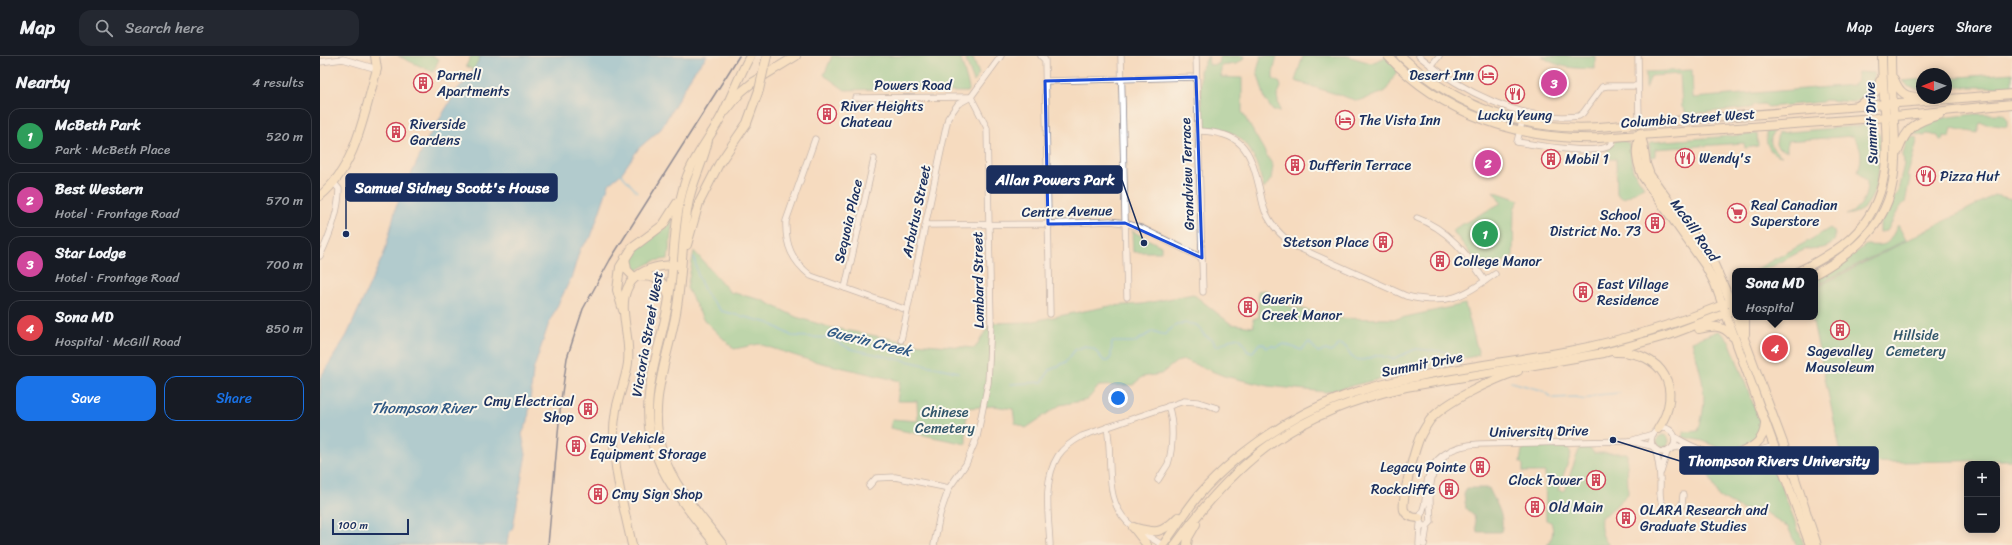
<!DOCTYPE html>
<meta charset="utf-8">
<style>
:root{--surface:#171b24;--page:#242831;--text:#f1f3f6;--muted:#9ea1a6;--line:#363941;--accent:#1a73e8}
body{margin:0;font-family:Sriracha,sans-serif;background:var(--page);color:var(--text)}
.controls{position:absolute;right:12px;bottom:12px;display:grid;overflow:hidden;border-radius:8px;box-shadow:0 2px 10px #0003}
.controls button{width:36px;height:36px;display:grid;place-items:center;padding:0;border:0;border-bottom:1px solid var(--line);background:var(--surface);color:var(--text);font:20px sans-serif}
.compass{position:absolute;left:1596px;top:12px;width:36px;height:36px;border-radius:50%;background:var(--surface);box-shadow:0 2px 10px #0003;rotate:269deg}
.scale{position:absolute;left:12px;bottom:10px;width:77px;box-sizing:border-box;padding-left:4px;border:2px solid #1b2f5e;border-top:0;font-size:11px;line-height:14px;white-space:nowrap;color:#1b2f5e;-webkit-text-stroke:3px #fbf7ec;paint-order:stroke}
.you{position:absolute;left:798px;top:342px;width:14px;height:14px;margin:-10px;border:3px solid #fff;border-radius:50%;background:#1a73e8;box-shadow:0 0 0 6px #1a73e833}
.badge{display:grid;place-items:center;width:26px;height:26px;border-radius:50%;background:var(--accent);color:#fff;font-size:13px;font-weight:700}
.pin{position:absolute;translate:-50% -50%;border:2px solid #fff;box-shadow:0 1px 4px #0006}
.popup{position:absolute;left:1412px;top:212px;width:86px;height:52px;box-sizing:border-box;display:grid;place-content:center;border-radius:8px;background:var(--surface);filter:drop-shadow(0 1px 3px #0005);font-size:13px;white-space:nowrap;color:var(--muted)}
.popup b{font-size:15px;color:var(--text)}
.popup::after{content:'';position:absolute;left:50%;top:100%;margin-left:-8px;border:8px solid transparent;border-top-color:var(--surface)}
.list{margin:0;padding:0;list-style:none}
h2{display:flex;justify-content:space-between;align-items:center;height:52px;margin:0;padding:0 16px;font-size:17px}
h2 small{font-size:13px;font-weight:400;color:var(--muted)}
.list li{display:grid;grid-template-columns:26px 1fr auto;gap:12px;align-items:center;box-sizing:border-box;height:56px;margin:0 8px 8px;padding:0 8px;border:1px solid var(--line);border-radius:12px}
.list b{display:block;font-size:15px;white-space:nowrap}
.list p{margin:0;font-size:13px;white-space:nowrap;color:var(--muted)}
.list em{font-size:13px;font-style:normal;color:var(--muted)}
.actions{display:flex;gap:8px;padding:12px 16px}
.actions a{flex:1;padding:9px 0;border:1px solid var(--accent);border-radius:12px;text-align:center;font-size:14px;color:var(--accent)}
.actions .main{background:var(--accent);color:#fff}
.icon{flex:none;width:22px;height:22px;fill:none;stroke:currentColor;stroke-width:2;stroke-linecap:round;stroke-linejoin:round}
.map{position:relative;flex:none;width:1692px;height:489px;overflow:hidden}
header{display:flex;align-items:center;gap:24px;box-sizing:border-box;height:56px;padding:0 20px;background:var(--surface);border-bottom:1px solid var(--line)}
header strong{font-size:19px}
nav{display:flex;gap:22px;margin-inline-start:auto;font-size:14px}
.search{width:280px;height:36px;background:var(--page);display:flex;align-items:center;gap:10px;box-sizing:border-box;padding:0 14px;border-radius:12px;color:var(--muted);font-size:15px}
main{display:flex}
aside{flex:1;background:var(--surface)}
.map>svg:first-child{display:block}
.green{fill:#7acf92;stroke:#4a7f78}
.forest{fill:#63b27c;stroke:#3f706d}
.water{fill:#5fb8dd;stroke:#3d749e}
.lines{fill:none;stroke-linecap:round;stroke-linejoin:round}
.stream{stroke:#5fb8dd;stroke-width:1.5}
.street-casing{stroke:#88858e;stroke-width:7}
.secondary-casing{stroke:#88858e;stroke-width:10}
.street{stroke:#fff;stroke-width:5.5}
.secondary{stroke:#fbe7c3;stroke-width:8}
.rail{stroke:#1b2f5e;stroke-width:1.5}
.secondary-bridge-casing{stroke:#88858e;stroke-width:10;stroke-linecap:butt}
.secondary-bridge{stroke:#fbe7c3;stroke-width:8}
.marked{fill:none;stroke:#1d4ed8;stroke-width:3;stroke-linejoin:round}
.labels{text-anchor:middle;stroke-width:4;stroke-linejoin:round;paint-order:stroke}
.poi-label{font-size:14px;fill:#1b2f5e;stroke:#fbf7ec;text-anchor:start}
.street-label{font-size:14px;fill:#1b2f5e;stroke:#fbf7ec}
.park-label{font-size:14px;fill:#33576b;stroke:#fbf7ec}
.water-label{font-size:15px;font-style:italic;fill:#2f5884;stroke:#fbf7ec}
.leader{fill:none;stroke:#1b2f5e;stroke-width:1.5}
.callout-dot{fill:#1b2f5e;stroke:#fbf7ec;stroke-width:1.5}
.callout{fill:#1b2f5e;stroke:#1b2f5e;stroke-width:1.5}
.callout-label{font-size:15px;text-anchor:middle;font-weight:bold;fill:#fff}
</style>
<header>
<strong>Map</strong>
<div class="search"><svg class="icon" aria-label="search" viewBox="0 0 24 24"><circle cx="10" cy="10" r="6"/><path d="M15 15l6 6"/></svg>Search here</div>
<nav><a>Map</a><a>Layers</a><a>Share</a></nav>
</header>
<main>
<aside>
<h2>Nearby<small>4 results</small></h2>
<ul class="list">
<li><span class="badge" style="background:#2e9e5b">1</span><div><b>McBeth Park</b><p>Park · McBeth Place</p></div><em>520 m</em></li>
<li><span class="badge" style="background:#d1479c">2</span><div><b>Best Western</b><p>Hotel · Frontage Road</p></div><em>570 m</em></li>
<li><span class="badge" style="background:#d1479c">3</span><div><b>Star Lodge</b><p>Hotel · Frontage Road</p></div><em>700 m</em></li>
<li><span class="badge" style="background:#e0444e">4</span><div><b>Sona MD</b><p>Hospital · McGill Road</p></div><em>850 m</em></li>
</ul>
<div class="actions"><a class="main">Save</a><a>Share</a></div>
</aside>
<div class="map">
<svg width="1692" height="489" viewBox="0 0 1692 489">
<rect width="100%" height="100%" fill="#fbf7ec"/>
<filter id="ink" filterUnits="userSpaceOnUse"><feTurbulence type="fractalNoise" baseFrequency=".025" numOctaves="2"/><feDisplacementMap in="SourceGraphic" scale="8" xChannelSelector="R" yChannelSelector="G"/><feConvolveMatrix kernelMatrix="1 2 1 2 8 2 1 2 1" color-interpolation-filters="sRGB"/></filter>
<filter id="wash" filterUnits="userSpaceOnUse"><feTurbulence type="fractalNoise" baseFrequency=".012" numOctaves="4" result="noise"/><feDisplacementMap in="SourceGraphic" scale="16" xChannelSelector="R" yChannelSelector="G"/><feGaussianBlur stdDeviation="0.9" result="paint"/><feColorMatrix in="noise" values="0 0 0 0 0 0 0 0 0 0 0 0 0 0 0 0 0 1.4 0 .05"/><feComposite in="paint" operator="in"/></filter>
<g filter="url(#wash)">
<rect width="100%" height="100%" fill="#f5dbbf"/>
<g class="green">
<path d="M78,0h34l7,3 -6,13z"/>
<path d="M151,0h10l-7,14 -8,-4z"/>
<path d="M512,0h128l9,32 -2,4h-23l-8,-4 -91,2 -21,-15z"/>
<path d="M644,0h8l7,18 -5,8z"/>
<path d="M888,0l1,9 10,-1 1,-8h25l-1,3 -8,5 -15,2v11l21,1v34l31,54 -2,13 -7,10c-10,-38 -18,-61 -62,-62l-2,-56z"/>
<path d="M941,0h16l-4,17v6l7,4 1,4 -4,9 3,15h-7l-8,-12 -8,-28z"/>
<path d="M983,0h44l24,7 15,-6 12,12 -11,20 -5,4 -24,8 -63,-20z"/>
<path d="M1222,0h53v13c-19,-1 -37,0 -53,-13z"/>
<path d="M1372,14l1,28 160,-13 4,-4 1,-9 16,1v11l-4,8 -7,7 -9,3 -29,-2 -3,2 -54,5 -4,-3 -10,1 -3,3 -64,6 -5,-7 -2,-33 -29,2 -5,13v-17z"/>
<path d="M1692,17v14h-66v-9z"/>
<path d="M1602,23v10l-13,-2 -7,-6z"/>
<path d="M1654,58h28l5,4v9l-27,-4 -3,10 -25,-5 -2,9 -6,-1 -1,5 -3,-1 -2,-4 -11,-2 -3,2 -13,-3c12,-16 45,-16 63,-19z"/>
<path d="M1549,69l11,10c1,20 0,56 -15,72 -5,5 -12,7 -19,8 15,-6 21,-17 21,-33l-9,-11c5,-14 4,-24 -6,-35l-65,5v10l-9,-3 -2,-4 2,-11z"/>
<path d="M1454,75c-7,11 -2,19 8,25 -14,-2 -16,-13 -16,-24z"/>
<path d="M1437,78l1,12 -13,2 -1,-5 -89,6v7l-4,2 -2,-14 3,-2z"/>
<path d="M1588,80l10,2 -11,39 3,1 -5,25 -4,2 -14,26 -7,1v-8l18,-33 6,-27 -1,-10z"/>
<path d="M1296,84h7l6,4 4,27 11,16c-9,3 -13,10 -22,11l-5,-4 -1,-35h-9v-8z"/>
<path d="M1173,135l26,9 -5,9 -1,47 -25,15h-4l-32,-41 49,-27z"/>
<path d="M1675,139l17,4v261l-169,3 -31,-146h3v-29z"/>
<path d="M353,162l-5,41 -14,2 -17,9 -8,-2v-11l6,-8 31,-22z"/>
<path d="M1578,169l8,15 -91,46v-5l22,-14 29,-22c24,1 21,0 32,-20z"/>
<path d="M1510,172l4,3c1,4 2,8 -1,11 -6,9 -20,5 -29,8 -17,7 -32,21 -51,21 26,-15 52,-27 77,-43z"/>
<path d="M812,175l29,15v6h-28z"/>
<path d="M374,195l36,41 32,8 34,17 33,10 84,16 62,5 16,-25 37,-1 82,-16 32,-2 51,-10 38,30 23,3 -1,-8 6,-2 -1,-26 7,-1 23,16 34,7 4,5 70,1 69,-15 14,51 -153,37 -58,-6 -44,-10 -40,-16 -8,2 -15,12 -19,3 -9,8 -34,1 -12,14 -27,5 -34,23 -11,-5 -2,-14 -19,-3 -28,2v36l-76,-16 2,-9 26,2 -1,-20h-20l3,-20 -91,-21 -50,-16 -25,5 -31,-30 -16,-31z"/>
<path d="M1398,275l4,2 8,10 30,79v10l-2,5 -5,5 -18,6h-16l-16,-7 -21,-4 2,-5 14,-1c12,-34 3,-56 -6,-90z"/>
<circle cx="1343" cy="385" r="6"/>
<path d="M1206,391h42l3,7 -13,36 6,1 16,-44h9l5,6h33l1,41 -21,20 -6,3c-1,10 0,20 8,28h-62c6,-6 7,-15 4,-23l-5,-2 -1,-48h-22v-7l-3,-3 2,-12z"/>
<path d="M1398,405l21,4h30l6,5 29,75h-8l-8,-18 -23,-15 -22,-2 -24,-13 -13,-28 2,-5z"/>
</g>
<path class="forest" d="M1147,432h22c6,14 17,28 12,44h-24l-3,-16 -8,-7 -2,-15z"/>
<path class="water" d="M161,0h226l-14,17 -32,56 -22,19 -18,26 -12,10 -18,53 -11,12 -8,27 -23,47 -16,48 -5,50 -6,13 4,20 -13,73 -5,9 -1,9h-187v-167l27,-43 38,-84 11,-44 32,-69 31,-51 9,-7z"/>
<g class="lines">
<g class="stream">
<path d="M301,118l16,18"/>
<path d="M374,201l4,19 8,18 15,17 48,12 23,13 37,2 22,11 107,23"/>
<path d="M1191,326l30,8 12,8 23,-1 8,3 13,-5 23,-2"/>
<path d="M691,328l31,-2 8,-12 16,-8 9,-12 10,-4 9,3 10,12h4l3,-4 1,-15h23l18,-11 11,4c13,-12 16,-14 33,-10l7,10 9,5 2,6c12,0 24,-22 32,5l5,2 7,-9h5l3,4 4,-3 5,2 8,-3 17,6 8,-8 9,10 8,-2 5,2 9,-8 7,4c4,16 18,13 30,7l16,4 23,-10 32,3"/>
</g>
</g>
</g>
<g filter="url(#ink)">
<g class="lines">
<defs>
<g id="street">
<path d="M721,0l4,4 5,254"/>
<path d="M801,0l6,241"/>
<path d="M876,0l7,236"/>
<path d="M1099,0c42,35 103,67 160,60l4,-3 19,-26 5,-1h31"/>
<path d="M1318,0l1,68"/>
<path d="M0,6l23,-3 34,10"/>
<path d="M1111,10l8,-10"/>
<path d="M725,25l151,-4"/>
<path d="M535,42l114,-1"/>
<path d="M1202,66l-5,20c19,3 82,15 95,2l1,-7"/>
<path d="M878,75c43,1 52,17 61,56 2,7 3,16 6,24 7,16 18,27 32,36l109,49c42,10 56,1 89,-22"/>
<path d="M495,83l-29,82c-1,24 6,40 25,55l96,34"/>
<path d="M1097,162c31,11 50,36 68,63"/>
<path d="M606,169l122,-1 62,-3 15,2 16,5 61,30"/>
<path d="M0,200c9,-19 19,-46 19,-67l-5,-6"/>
<path d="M525,232l29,-129"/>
<path d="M581,284l47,-222 10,-14 13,-7 30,-41"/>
<path d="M787,371c7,36 -6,75 26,100 9,7 20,11 29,18"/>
<circle cx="1343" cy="384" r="12"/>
<path d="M1355,381c17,10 42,21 63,19"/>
<path d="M1310,385l23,-7"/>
<path d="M1353,392l15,-3"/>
<path d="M1131,394c-4,4 -9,9 -13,14 -11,16 -8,40 -7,58l-4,4h-5l-3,-7c7,-13 6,-20 8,-36 4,-27 27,-38 52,-39l150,-3 23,5"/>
<path d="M1336,395c2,9 4,18 4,28 1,13 -5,31 16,30l6,-4 1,-10"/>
<path d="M1426,398l29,-8"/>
<path d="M1341,416l6,-20"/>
<path d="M838,424c3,-5 7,-11 10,-16 5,-16 6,-43 0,-58"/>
<path d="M549,430l7,-8 19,-1 54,11"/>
<path d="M614,489l6,-31 9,-26 17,-24 11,-27 11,-54 3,-60 -4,-195 -16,-31"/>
<path d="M730,489c-1,-28 -8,-64 8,-89 6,-9 15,-15 24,-20l102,-35 14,1 19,6"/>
<path d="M1099,489l1,-20"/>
<path d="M1104,489l3,-19"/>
</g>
<g id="secondary">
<path d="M1068,0c54,58 133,85 211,82l277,-20 136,-14"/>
<path d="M1081,0c54,51 124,76 198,71l413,-33"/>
<path d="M444,12l3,-12"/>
<path d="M1574,23c6,15 12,18 27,18"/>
<path d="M1539,49c11,-6 18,-12 21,-24"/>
<path d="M406,55l15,-19 11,-9 44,-27"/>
<path d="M1320,77l3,11 3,20 4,11 63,87 20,45"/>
<path d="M1320,79c-6,15 -3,28 3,42l62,88 10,19 95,261"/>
<path d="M388,84c-4,21 -15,40 -19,60 -8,39 -6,79 -14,118 -9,46 -28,89 -12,136 11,34 39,63 60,91"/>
<path d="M1578,95c9,-24 17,-29 41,-36"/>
<path d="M0,140c35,-29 43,-77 55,-120l2,-7 -2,-13"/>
<path d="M367,189l12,-42 20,-39 28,-41 12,-33"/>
<path d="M305,202l2,12 8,8"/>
<path d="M1479,215c18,-9 37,-19 52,-33 53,-50 31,-118 31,-182"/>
<path d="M1495,218c107,-59 76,-118 76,-218"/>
<path d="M318,220c15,0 26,2 30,18"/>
<path d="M303,254l-6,-20 3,-23 12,-19 31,-23 14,-22"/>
<path d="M1416,261l50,134 31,94"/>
<path d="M1425,261v17"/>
<path d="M1379,273c13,-3 23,-5 33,7"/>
<path d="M1295,296c47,-1 70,37 43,77"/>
<path d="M1416,399c15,-7 28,-12 29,-31"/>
<path d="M1414,400c17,2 35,-1 47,12"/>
<path d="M1099,462c-6,0 -12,-1 -15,-8 -3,-9 10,-57 14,-68 2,-7 8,-16 12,-22 16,-19 64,-41 88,-49"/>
<path d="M813,471c22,6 28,8 45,-10"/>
<path d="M813,471l14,18"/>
<path d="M312,489c-9,-43 -24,-91 -16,-135 3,-16 10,-31 12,-47 2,-19 -3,-33 -4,-51 -3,-35 22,-47 53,-47"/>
<path d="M396,489c-24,-31 -53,-63 -64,-102 -13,-50 10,-96 17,-145 6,-40 4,-81 17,-119 8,-23 23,-40 34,-60 11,-21 19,-43 30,-63"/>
<path d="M843,489c12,-17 23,-34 36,-50 11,-13 24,-25 37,-36 32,-26 69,-49 108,-63 72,-25 150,-31 225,-45 56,-11 113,-29 166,-51"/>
<path d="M855,489c64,-89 123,-134 231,-158l198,-34 65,-18 66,-25"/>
<path d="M867,489l1,-7 8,-14"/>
</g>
</defs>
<use href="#street" class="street-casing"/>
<use href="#secondary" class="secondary-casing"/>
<use href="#street" class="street"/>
<use href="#secondary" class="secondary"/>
<path class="rail" d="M228,489l13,-145 6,-42 16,-49 27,-49 129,-204"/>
<defs>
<path id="secondary-bridge" d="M439,34l5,-22"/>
</defs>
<use href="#secondary-bridge" class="secondary-bridge-casing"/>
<use href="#secondary-bridge" class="secondary-bridge"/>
</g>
</g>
<path d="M0 0H1692V489H0ZM876,21l6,181 -77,-35 -77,1 -3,-143z" fill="#f5dbbf" fill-opacity=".55" fill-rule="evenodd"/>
<path class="marked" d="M876,21l6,181 -77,-35 -77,1 -3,-143z"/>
<defs>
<symbol id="hotel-ring" viewBox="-11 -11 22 22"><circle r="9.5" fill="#fbf7ec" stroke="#d1495b" stroke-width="1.5"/><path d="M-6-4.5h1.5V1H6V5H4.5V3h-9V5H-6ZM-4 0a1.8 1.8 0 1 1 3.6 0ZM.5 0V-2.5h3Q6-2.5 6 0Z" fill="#d1495b"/></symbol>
<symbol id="building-ring" viewBox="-11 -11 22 22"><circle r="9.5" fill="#fbf7ec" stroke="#d1495b" stroke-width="1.5"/><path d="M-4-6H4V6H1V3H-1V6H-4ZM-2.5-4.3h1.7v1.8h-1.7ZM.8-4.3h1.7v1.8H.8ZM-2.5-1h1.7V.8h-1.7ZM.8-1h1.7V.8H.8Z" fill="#d1495b"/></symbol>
<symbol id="restaurant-ring" viewBox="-11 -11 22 22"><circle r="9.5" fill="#fbf7ec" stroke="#d1495b" stroke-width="1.5"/><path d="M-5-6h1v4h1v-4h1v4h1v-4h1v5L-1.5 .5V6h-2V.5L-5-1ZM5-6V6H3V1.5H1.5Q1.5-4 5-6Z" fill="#d1495b"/></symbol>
<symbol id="supermarket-ring" viewBox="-11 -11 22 22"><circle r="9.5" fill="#fbf7ec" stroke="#d1495b" stroke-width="1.5"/><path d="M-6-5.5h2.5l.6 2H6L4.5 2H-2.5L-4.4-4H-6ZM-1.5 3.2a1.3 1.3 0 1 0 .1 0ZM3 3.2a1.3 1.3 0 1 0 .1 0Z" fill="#d1495b"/></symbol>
</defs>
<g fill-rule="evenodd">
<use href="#hotel-ring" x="1157" y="8" width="22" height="22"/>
<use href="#building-ring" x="92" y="16" width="22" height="22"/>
<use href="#restaurant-ring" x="1184" y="27" width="22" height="22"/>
<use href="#building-ring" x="496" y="47" width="22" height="22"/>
<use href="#hotel-ring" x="1014" y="53" width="22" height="22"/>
<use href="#building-ring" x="65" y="65" width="22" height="22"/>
<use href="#restaurant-ring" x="1354" y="91" width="22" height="22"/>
<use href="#building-ring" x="1220" y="92" width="22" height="22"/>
<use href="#building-ring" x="964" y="98" width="22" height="22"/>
<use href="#restaurant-ring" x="1595" y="109" width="22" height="22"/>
<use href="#supermarket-ring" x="1406" y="146" width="22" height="22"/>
<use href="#building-ring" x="1324" y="156" width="22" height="22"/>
<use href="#building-ring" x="1052" y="175" width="22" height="22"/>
<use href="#building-ring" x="1109" y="194" width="22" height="22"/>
<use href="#building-ring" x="1252" y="225" width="22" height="22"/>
<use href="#building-ring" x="917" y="240" width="22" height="22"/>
<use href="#building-ring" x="1509" y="263" width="22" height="22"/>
<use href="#building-ring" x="257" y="342" width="22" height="22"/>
<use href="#building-ring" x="245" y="379" width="22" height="22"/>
<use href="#building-ring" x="1149" y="400" width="22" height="22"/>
<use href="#building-ring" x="1265" y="413" width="22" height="22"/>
<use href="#building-ring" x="1118" y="422" width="22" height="22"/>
<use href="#building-ring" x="267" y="427" width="22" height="22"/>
<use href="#building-ring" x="1204" y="440" width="22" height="22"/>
<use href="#building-ring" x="1295" y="451" width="22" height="22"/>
</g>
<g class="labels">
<g class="poi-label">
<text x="117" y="24">Parnell<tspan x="117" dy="16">Apartments</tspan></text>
<text x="1154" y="24" text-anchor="end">Desert Inn</text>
<text x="521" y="55">River Heights<tspan x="521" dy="16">Chateau</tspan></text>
<text x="1195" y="64" text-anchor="middle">Lucky Yeung</text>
<text x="1039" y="69">The Vista Inn</text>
<text x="90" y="73">Riverside<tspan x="90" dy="16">Gardens</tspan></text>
<text x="1379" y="107">Wendy's</text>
<text x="1245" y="108">Mobil 1</text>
<text x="989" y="114">Dufferin Terrace</text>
<text x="1620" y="125">Pizza Hut</text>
<text x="1431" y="154">Real Canadian<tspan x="1431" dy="16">Superstore</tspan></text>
<text x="1321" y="164" text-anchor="end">School<tspan x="1321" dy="16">District No. 73</tspan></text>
<text x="1049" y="191" text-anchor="end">Stetson Place</text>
<text x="1134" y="210">College Manor</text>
<text x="1277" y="233">East Village<tspan x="1277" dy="16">Residence</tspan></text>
<text x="942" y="248">Guerin<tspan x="942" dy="16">Creek Manor</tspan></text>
<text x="1520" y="300" text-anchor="middle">Sagevalley<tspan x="1520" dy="16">Mausoleum</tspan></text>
<text x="254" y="350" text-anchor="end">Cmy Electrical<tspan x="254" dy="16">Shop</tspan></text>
<text x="270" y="387">Cmy Vehicle<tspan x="270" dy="16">Equipment Storage</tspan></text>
<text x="1146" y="416" text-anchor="end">Legacy Pointe</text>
<text x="1262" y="429" text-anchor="end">Clock Tower</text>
<text x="1115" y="438" text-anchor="end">Rockcliffe</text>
<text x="292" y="443">Cmy Sign Shop</text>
<text x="1229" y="456">Old Main</text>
<text x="1320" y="459">OLARA Research and<tspan x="1320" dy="16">Graduate Studies</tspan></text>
</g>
<g class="street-label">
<text x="593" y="34">Powers Road</text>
<text transform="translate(1368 62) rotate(-4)" y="5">Columbia Street West</text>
<text transform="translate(1551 67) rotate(-92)" y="5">Summit Drive</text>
<text transform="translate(867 118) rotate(-92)" y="5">Grandview Terrace</text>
<text transform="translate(596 155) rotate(-78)" y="5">Arbutus Street</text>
<text transform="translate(747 155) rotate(-1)" y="5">Centre Avenue</text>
<text transform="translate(528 165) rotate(-77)" y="5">Sequoia Place</text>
<text transform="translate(1375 174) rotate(55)" y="5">McGill Road</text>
<text transform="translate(658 224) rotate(-91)" y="5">Lombard Street</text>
<text transform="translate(327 278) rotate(-80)" y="5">Victoria Street West</text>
<text transform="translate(1102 308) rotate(-11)" y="5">Summit Drive</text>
<text transform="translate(1219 375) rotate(-1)" y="5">University Drive</text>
</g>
<g class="park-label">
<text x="1596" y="284">Hillside<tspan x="1596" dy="16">Cemetery</tspan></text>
<text x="625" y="361">Chinese<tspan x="625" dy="16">Cemetery</tspan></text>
</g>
<g class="water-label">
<text transform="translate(549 285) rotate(14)" y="5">Guerin Creek</text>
<text x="103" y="357">Thompson River</text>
</g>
</g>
<path class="leader" d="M824 187L802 124M26 178L26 131M1293 384L1360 405"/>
<g class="callout-dot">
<circle cx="824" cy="187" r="4"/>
<circle cx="26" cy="178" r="4"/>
<circle cx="1293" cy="384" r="4"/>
</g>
<g class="callout">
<rect x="667" y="110" width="135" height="27" rx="4"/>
<rect x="26" y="118" width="211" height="27" rx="4"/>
<rect x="1360" y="391" width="198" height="27" rx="4"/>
</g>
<g class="callout-label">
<text x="735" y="129">Allan Powers Park</text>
<text x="132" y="137">Samuel Sidney Scott's House</text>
<text x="1459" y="410">Thompson Rivers University</text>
</g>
</svg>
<div class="controls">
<button>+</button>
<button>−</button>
</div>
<svg class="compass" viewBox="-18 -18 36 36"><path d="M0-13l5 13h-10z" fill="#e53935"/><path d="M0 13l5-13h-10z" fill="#9ea1a6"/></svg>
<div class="scale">100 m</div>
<div class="you"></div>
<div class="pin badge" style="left:1165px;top:178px;background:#2e9e5b">1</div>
<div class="pin badge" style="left:1168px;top:107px;background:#d1479c">2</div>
<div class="pin badge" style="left:1234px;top:27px;background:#d1479c">3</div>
<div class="pin badge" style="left:1455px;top:292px;background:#e0444e">4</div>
<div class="popup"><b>Sona MD</b>Hospital</div>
</div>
</main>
